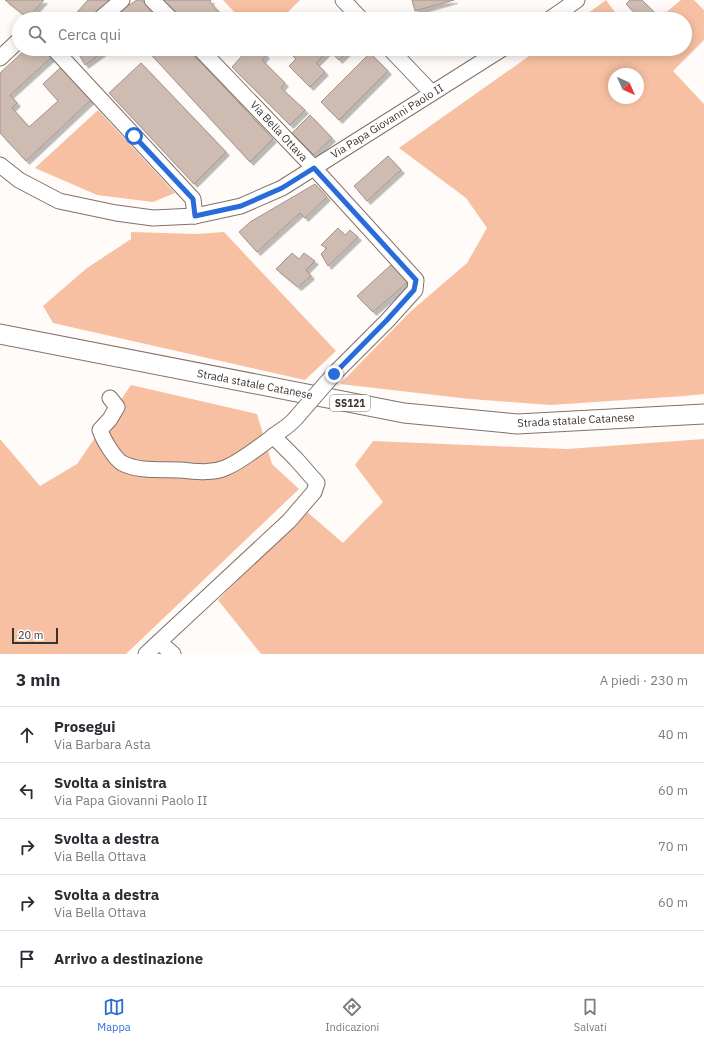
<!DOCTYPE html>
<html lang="it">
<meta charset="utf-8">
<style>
:root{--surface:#fff;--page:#f7f7f7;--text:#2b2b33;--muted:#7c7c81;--line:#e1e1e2;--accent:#296cd9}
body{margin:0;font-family:"IBM Plex Sans",sans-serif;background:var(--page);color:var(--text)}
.compass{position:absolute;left:608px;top:68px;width:36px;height:36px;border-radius:50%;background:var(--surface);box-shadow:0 2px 10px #0003;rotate:135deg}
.scale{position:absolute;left:12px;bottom:10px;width:46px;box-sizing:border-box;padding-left:4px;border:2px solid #3c3430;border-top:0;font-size:11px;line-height:14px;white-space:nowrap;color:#3c3430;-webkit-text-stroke:3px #fff;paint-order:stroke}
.stop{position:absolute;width:12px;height:12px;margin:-9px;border:3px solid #296cd9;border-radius:50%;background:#fff}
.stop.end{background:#296cd9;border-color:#fff;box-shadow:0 1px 4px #0008}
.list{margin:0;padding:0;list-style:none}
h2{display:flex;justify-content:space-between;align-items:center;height:52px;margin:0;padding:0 16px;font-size:17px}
h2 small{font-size:13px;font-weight:400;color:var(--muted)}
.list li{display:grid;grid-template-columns:26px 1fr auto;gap:12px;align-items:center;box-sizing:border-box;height:56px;padding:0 16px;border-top:1px solid var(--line)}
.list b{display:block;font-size:15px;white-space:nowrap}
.list p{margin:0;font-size:13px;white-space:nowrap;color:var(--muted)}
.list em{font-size:13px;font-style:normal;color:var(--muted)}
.icon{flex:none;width:22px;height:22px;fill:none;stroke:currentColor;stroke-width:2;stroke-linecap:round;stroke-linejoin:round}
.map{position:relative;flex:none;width:704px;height:654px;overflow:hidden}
.search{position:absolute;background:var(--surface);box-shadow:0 2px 10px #0003;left:12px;right:12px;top:12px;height:44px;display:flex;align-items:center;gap:10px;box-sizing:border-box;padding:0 14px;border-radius:22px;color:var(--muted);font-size:15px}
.sheet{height:332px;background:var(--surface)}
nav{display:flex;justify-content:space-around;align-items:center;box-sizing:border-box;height:56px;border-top:1px solid var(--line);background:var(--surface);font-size:11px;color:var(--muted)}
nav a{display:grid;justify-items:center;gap:2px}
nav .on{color:var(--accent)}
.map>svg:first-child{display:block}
.green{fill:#f7c0a2;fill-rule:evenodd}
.building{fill:#cebbb1;stroke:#a6948b;filter:url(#shadow)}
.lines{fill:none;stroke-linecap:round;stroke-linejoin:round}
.minor-casing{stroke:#827168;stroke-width:17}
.major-casing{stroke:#827168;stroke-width:21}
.minor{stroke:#fff;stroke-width:15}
.major{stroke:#fff;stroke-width:19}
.minor-bridge-casing{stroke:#827168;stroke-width:17;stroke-linecap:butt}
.minor-bridge{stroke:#fff;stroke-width:15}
.route{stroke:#296cd9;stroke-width:5}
.labels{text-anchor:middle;stroke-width:4;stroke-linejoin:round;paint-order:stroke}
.shield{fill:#fff;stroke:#76716e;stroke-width:1}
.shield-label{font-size:10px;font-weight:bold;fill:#3c3430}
.street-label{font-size:11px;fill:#3c3430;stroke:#fff}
</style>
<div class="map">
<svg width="704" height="654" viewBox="0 0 704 654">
<defs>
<filter id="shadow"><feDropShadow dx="3.5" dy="3.5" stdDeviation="0" flood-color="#0004"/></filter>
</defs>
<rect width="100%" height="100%" fill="#fffbf8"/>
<g class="green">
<path d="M223,0h77l-19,19h-40z"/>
<path d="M606,0l14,19h-40z"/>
<path d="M681,0h13l10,10v30l-31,31 31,33v290l-20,2 -134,9 -80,-6 -130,-15 70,-72 57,-49 20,-35 -21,-30 -67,-50 140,-99h146v-30h-27zM614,74h24v24h-24z"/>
<path d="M98,110l77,83 -22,9 -56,-7 -62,-27z"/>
<path d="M131,232l65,2 28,-2 112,119 -31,29 -252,-57 -10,-17 44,-38 44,-29z"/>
<path d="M131,385l126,29 15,50 27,25 -173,165h-126v-215l40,47 37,-22z"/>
<path d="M704,439v215h-443l-43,-54 88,-89 37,32 40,-41 -28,-37 18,-24 194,8z"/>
</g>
<g class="building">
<path d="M5,0h39l-16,18z"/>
<path d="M88,0h24l-19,19h-21l6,-2v-6z"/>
<path d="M137,0h5l18,19h-52v-1z"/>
<path d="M162,0h49l-1,2 15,17h-43z"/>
<path d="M412,0h42l-39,11z"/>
<path d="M630,0h12l12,12 -8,7h-6l-14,-15z"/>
<path d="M26,49h18l8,8 -42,38 7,8 -5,5 17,19 29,-26 -15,-17 18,-17 30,33 -65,61 -26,-28v-60z"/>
<path d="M79,49h28l-22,16 -8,-14z"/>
<path d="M146,49h42l85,90 -23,23z"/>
<path d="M248,49h12l6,6 -4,5 23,23 -4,5 24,22 -15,15 -58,-58z"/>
<path d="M287,49h63l-11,11 -10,-10 -13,13 9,9 -15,15 -21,-21 7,-7z"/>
<path d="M370,53l18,18 -49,49 -18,-18z"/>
<path d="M141,63l85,89 -32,32 -85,-91z"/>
<path d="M310,115l22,23 -18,17 -22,-22z"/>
<path d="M388,156l13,14 -34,31 -13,-15z"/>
<path d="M315,184l12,13 -22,21 -5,-5 -43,39 -18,-20 11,-10z"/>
<path d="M338,228l7,7 5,-5 8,7 -30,29 -7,-12 6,-6 -6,-3z"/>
<path d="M292,253l7,6 5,-6 11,8 -9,9 5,6 -13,11 -22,-18z"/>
<path d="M393,263l15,19 -35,30 -16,-16z"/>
</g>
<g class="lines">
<defs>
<g id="minor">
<path d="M152,0l19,19"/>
<path d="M343,0l18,19"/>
<path d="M100,19l22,-19"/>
<path d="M550,19l27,-19"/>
<path d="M54,49l139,150 2,17"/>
<path d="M200,49l114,119 102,112 -1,10 -28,31 -53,53"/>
<path d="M390,49l42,44"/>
<path d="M0,58l19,-18"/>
<path d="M0,165l19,15 40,21 57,12 37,5 42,-2 46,-10 41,-18 220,-139"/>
<path d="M110,398l7,9 -7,12 -10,11c3,9 14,28 22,33 17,9 39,6 58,7 15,1 30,4 45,-2 17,-7 31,-19 46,-30 8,-7 17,-11 24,-19"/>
<path d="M159,642l14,12"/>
<path d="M146,654l143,-133 25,-29 3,-9 -21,-24 -23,-23"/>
</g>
<path id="major" d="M0,334l404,79 113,11 187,-10"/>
</defs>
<use href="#minor" class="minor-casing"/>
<use href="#major" class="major-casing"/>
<use href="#minor" class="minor"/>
<use href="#major" class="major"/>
<defs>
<path id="minor-bridge" d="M295,419l39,-45"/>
</defs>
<use href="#minor-bridge" class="minor-bridge-casing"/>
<use href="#minor-bridge" class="minor-bridge"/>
</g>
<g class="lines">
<path class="route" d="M134,136l59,63 2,17 46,-10 41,-18 32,-20 102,112 -2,10 -27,30 -53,54"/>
</g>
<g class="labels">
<rect class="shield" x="330" y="395" width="40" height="16" rx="3"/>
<g class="shield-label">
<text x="350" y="407">SS121</text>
</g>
<g class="street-label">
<text transform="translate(387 121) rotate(-32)" y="4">Via Papa Giovanni Paolo II</text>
<text transform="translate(279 131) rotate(47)" y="4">Via Bella Ottava</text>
<text transform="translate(255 384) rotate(11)" y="4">Strada statale Catanese</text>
<text transform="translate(576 420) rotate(-3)" y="4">Strada statale Catanese</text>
</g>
</g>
</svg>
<svg class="compass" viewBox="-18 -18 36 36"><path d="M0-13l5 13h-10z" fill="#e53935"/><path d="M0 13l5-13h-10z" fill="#7c7c81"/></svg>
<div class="scale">20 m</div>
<div class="stop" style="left:134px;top:136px"></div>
<div class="stop end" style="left:334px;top:374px"></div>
<div class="search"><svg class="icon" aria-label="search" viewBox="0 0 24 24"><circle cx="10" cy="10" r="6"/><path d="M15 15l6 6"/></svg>Cerca qui</div>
</div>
<section class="sheet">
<h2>3 min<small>A piedi · 230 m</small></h2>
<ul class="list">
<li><svg class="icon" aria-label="ahead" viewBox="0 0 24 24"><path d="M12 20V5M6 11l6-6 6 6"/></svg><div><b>Prosegui</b><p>Via Barbara Asta</p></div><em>40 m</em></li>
<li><svg class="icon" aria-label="left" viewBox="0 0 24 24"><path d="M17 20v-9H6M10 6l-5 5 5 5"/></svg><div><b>Svolta a sinistra</b><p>Via Papa Giovanni Paolo II</p></div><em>60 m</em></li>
<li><svg class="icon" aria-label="right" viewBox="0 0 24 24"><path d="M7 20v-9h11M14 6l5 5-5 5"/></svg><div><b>Svolta a destra</b><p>Via Bella Ottava</p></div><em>70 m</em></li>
<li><svg class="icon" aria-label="right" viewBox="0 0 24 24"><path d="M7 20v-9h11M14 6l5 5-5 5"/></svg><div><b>Svolta a destra</b><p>Via Bella Ottava</p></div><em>60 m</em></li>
<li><svg class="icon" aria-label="arrive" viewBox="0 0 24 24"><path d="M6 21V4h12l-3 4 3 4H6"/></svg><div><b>Arrivo a destinazione</b></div></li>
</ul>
</section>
<nav>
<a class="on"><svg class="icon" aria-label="map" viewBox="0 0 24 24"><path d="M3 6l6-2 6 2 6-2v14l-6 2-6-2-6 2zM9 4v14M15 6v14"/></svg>Mappa</a>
<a><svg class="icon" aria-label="directions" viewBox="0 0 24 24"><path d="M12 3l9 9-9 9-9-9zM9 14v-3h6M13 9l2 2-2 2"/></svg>Indicazioni</a>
<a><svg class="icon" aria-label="saved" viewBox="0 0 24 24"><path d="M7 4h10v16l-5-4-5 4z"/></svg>Salvati</a>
</nav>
